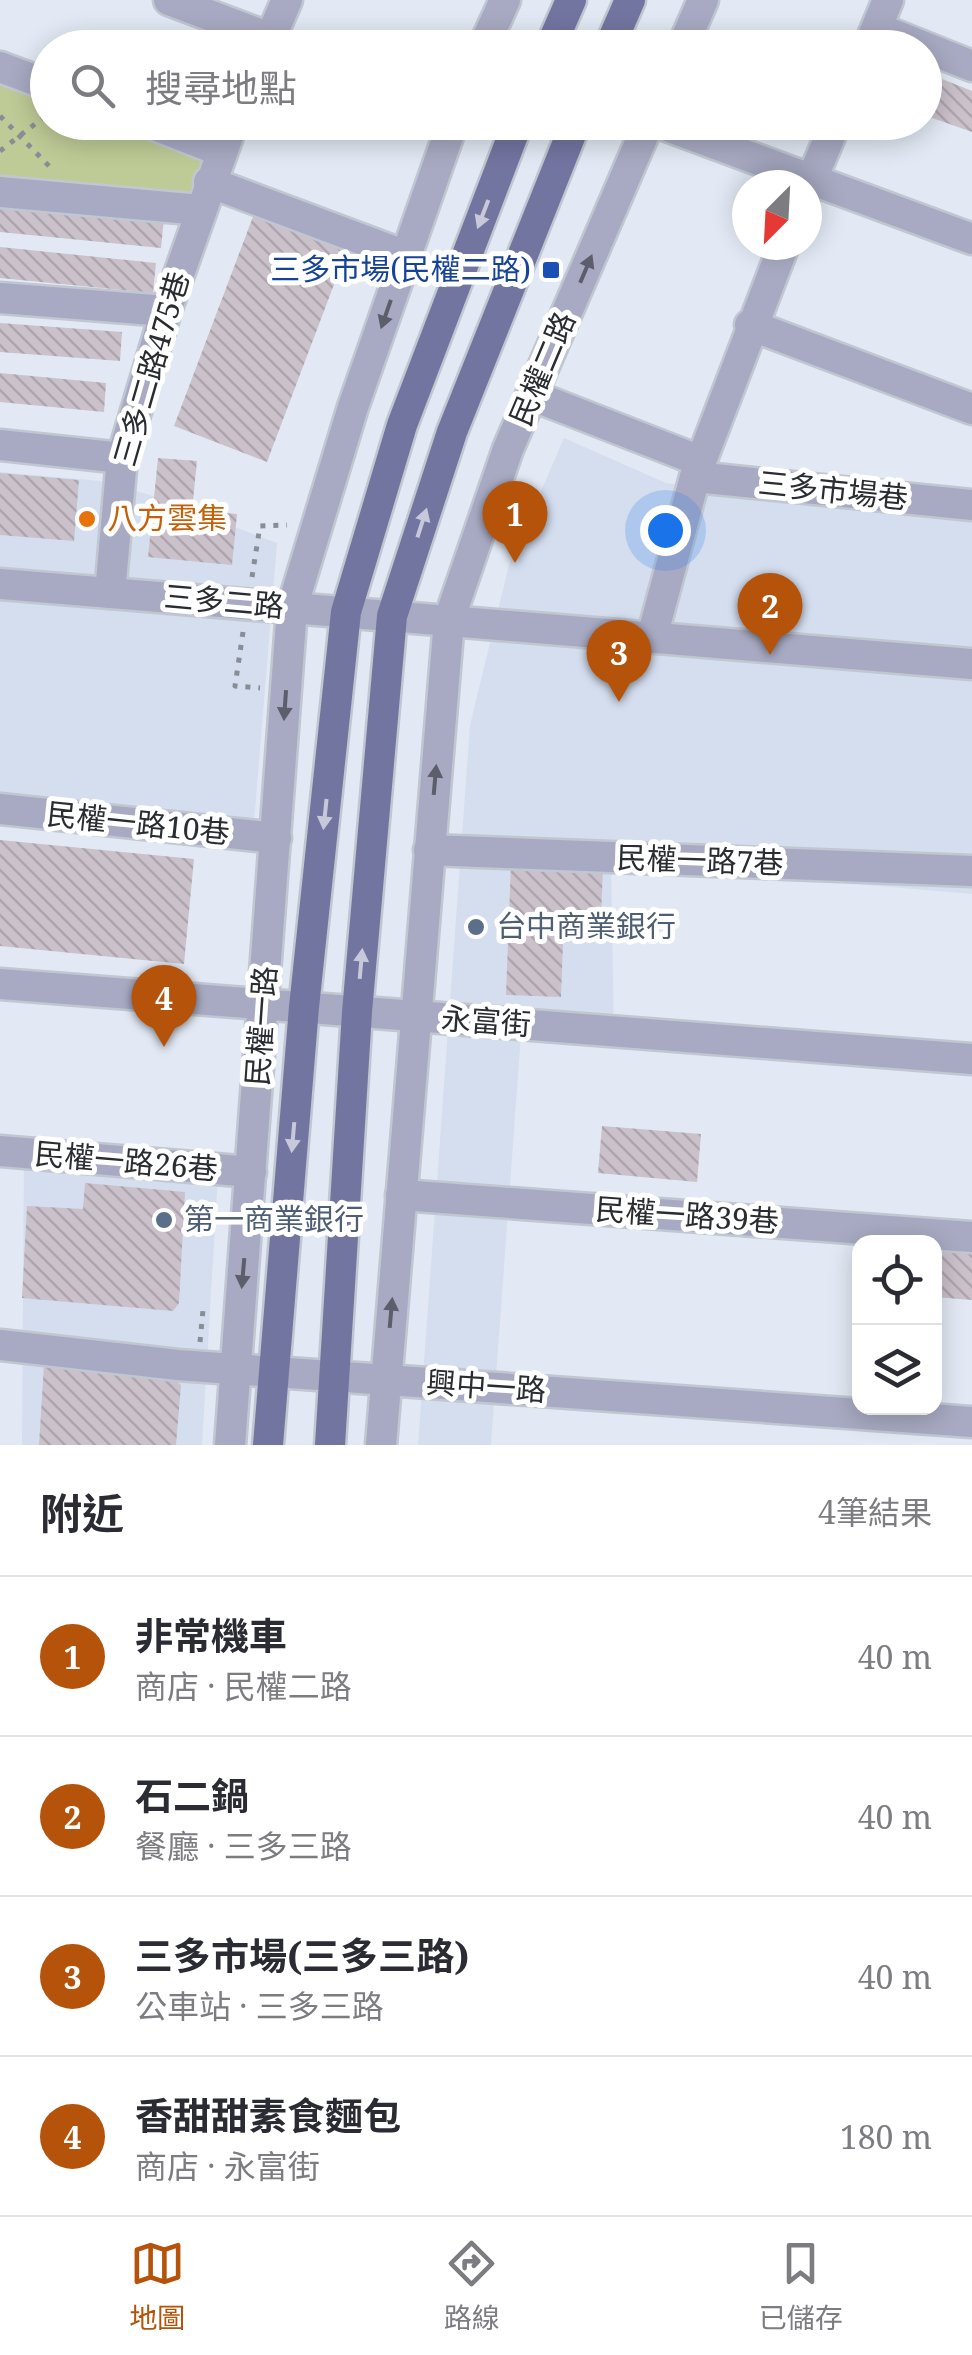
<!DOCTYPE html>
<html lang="zh-TW">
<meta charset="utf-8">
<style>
:root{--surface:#fff;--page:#f2f2f3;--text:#2b2b33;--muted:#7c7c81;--line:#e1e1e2;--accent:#b45309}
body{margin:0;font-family:"Noto Serif","Noto Sans TC",serif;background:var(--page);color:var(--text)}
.controls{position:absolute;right:30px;bottom:30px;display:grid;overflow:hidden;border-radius:20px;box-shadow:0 5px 25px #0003}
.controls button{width:90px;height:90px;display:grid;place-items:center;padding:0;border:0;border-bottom:2px solid var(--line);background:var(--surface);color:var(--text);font:50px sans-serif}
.compass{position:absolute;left:732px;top:170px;width:90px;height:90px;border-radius:50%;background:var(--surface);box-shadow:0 5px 25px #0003;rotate:204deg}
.you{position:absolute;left:665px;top:530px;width:35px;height:35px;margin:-25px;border:8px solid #fff;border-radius:50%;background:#1a73e8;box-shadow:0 0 0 15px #1a73e833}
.badge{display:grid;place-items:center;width:65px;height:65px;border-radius:50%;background:var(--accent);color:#fff;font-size:32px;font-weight:700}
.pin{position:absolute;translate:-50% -82px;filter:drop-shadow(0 2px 5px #0008)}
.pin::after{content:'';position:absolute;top:52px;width:35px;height:30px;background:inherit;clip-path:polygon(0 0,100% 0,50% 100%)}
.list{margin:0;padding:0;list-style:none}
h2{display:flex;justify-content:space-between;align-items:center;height:130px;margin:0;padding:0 40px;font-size:42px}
h2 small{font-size:32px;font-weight:400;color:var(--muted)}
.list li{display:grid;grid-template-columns:65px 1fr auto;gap:30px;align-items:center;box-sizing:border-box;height:160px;padding:0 40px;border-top:2px solid var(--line)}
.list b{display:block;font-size:38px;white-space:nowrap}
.list p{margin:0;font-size:32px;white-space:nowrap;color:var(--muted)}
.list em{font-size:32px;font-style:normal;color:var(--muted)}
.icon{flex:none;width:55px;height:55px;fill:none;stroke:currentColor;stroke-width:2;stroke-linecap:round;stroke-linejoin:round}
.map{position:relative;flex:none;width:972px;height:1445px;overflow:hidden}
.search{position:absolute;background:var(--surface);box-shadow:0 5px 25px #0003;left:30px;right:30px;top:30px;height:110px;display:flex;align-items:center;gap:25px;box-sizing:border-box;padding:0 35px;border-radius:55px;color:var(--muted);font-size:38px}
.sheet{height:770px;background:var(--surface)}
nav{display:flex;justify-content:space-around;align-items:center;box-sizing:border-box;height:140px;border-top:2px solid var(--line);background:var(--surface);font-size:28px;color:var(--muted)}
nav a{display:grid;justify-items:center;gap:5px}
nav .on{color:var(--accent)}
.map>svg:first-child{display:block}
.built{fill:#d4deef}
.park{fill:#becb96}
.building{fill:url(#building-back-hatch)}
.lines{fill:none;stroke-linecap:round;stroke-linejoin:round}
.minor-casing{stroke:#c1c7d1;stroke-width:35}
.major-casing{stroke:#c1c7d1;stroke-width:35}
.path{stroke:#898e96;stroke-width:5;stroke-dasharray:5 8;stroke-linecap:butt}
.minor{stroke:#a8aac3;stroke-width:30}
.major{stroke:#7375a1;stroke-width:30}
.oneway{fill:#c7c8d9}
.oneway2{fill:#5c5e6b}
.transit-dot{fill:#1a4fb4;stroke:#fff;stroke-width:4}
.food-dot{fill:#e8710a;stroke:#fff;stroke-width:4}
.service-dot{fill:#5c6f8a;stroke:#fff;stroke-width:4}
.labels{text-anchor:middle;stroke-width:10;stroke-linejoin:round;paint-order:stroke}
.transit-label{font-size:30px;fill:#164399;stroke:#fff;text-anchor:end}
.street-label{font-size:30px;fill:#292c30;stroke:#fff}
.food-label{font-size:30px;fill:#c56008;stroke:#fff;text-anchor:start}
.service-label{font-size:30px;fill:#4e5e75;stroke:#fff;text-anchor:start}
</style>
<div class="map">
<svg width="972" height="1445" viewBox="0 0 972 1445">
<defs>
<pattern id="building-back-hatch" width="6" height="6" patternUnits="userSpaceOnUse" patternTransform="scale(2.5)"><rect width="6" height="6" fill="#cac1ca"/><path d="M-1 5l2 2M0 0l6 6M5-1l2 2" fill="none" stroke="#aea6ae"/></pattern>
</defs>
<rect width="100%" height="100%" fill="#e2e9f4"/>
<g class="built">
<path d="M564,438l102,45 306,37v374l-361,-31 3,178 -93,-7 -30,411h-73l52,-720 39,-160z"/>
<path d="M0,472l100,9 47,13 130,49 -23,279 -254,-22z"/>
<path d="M24,1146l195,13 -17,286h-180z"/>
</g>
<path class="park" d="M9,84l38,14 1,24 63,1 92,35 4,8 -9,22 -20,12 -178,-19v-95z"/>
<g class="building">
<path d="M937,77l35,14v41l-48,-17z"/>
<path d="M0,201l164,17 -3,30 -161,-16z"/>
<path d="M254,214l93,36 -80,212 -93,-36z"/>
<path d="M0,247l156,16 -3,30 -153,-15z"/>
<path d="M0,323l122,9 -2,29 -120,-9z"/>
<path d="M0,373l106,10 -2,29 -104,-10z"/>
<path d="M158,458l39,3 -5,49 45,4 -5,51 -84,-8z"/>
<path d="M0,473l79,7 -5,61 -74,-6z"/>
<path d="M0,840l194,19 -10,105 -184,-18z"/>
<path d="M511,863l92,4 -2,50 -37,-1 -3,81 -55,-2z"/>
<path d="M602,1126l99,8 -4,48 -99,-9z"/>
<path d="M85,1183l100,9 -6,111 -6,8 -151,-13 5,-92 56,3z"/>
<path d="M934,1247l38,4v49l-38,-3z"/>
<path d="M44,1365l125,9 12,11 -5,60h-137z"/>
</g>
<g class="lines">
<defs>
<g id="minor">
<path d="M169,0l101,38"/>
<path d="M877,28l95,38"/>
<path d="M266,48l21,-48"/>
<path d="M483,48l22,-48"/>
<path d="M682,48l21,-48"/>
<path d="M868,48l20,-48"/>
<path d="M0,67l48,18"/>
<path d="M147,122l74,29"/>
<path d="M656,122l316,117"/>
<path d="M209,182l197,74"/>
<path d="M807,191l29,-69"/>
<path d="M0,192l201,18"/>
<path d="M0,298l166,13"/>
<path d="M750,325l222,84"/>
<path d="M531,395l169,66"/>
<path d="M0,445l122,13"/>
<path d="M695,477l277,28"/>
<path d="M0,584l972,80"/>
<path d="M110,593l12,-135 44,-147 67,-189"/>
<path d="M652,637l43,-160 89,-232"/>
<path d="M0,809l276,29"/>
<path d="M429,850l543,21"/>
<path d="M0,984l972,75"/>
<path d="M0,1151l251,21"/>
<path d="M401,1195l571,42"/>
<path d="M0,1345l178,20 794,57"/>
<path d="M230,1445l62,-837 61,-201 100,-285"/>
<path d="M381,1445l68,-825 59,-171 141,-327"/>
</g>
<g id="major">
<path d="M550,48l21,-48"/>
<path d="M609,48l21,-48"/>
<path d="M268,1445l36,-438 42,-395 56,-187 116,-303"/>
<path d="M330,1445l27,-433 35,-396 60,-184 124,-310"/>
</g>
</defs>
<use href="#minor" class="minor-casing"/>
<use href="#major" class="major-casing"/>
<g class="path">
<path d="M0,116l51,52"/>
<path d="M93,122l31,13"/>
<path d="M0,151l48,-37"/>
<path d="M252,577l8,-51 27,-1"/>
<path d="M243,632l-8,54 25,2"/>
<path d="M200,1342l3,-32"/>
</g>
<use href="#minor" class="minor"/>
<use href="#major" class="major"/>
</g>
<defs><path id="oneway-solid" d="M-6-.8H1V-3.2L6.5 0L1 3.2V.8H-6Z" transform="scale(2.5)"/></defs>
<g class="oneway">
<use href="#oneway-solid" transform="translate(483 214) rotate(111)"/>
<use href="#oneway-solid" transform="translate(422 523) rotate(-72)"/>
<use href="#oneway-solid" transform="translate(325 814) rotate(96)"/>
<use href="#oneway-solid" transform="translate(361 964) rotate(-85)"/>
<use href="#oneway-solid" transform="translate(293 1137) rotate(95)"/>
</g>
<g class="oneway2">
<use href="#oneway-solid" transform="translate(586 269) rotate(-67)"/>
<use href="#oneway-solid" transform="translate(386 314) rotate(109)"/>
<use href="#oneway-solid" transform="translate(285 705) rotate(94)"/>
<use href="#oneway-solid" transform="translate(435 780) rotate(-85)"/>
<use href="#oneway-solid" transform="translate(243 1273) rotate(95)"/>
<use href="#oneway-solid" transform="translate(391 1313) rotate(-85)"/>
</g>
<rect class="transit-dot" x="541" y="260" width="20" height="20" rx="5"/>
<circle class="food-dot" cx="87" cy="519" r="10"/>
<g class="service-dot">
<circle cx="476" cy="927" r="10"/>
<circle cx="164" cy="1220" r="10"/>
</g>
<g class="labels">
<g class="transit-label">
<text x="531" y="280">三多市場(民權二路)</text>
</g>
<g class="street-label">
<text transform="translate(152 369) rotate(-74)" y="10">三多二路475巷</text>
<text transform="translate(543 369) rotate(-67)" y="10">民權二路</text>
<text transform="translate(833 491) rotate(6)" y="10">三多市場巷</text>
<text transform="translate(224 602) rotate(5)" y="10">三多二路</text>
<text transform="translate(138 824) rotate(6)" y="10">民權一路10巷</text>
<text transform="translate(700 861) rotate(2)" y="10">民權一路7巷</text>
<text transform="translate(486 1022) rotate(4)" y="10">永富街</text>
<text transform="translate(262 1026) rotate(-86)" y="10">民權一路</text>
<text transform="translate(126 1162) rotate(5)" y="10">民權一路26巷</text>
<text transform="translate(687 1216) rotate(4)" y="10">民權一路39巷</text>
<text transform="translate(486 1387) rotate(4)" y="10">興中一路</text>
</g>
<g class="food-label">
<text x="107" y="529">八方雲集</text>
</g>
<g class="service-label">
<text x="496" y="937">台中商業銀行</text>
<text x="184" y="1230">第一商業銀行</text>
</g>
</g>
</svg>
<div class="controls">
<button><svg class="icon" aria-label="locate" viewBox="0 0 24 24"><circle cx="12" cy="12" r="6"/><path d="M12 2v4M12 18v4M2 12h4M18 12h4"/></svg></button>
<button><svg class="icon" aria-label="layers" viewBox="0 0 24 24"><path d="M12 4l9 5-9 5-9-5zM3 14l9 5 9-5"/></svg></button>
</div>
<svg class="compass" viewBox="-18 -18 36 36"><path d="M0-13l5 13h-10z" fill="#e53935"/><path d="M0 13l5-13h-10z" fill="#7c7c81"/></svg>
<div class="you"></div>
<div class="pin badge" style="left:515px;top:563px">1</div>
<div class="pin badge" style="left:770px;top:655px">2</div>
<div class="pin badge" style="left:619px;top:702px">3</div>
<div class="pin badge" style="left:164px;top:1047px">4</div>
<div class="search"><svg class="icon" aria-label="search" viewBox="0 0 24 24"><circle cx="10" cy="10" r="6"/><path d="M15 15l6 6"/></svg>搜尋地點</div>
</div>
<section class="sheet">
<h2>附近<small>4筆結果</small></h2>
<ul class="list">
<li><span class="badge">1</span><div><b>非常機車</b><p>商店 · 民權二路</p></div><em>40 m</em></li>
<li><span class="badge">2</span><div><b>石二鍋</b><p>餐廳 · 三多三路</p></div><em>40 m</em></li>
<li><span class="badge">3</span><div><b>三多市場(三多三路)</b><p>公車站 · 三多三路</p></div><em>40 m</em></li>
<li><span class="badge">4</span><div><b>香甜甜素食麵包</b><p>商店 · 永富街</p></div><em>180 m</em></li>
</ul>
</section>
<nav>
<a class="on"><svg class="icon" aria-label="map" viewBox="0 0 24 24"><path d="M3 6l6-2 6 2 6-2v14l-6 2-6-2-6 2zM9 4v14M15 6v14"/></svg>地圖</a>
<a><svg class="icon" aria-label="directions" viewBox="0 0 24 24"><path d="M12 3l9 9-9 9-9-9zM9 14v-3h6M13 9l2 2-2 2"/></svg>路線</a>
<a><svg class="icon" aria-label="saved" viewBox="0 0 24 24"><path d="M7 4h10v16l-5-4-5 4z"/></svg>已儲存</a>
</nav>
